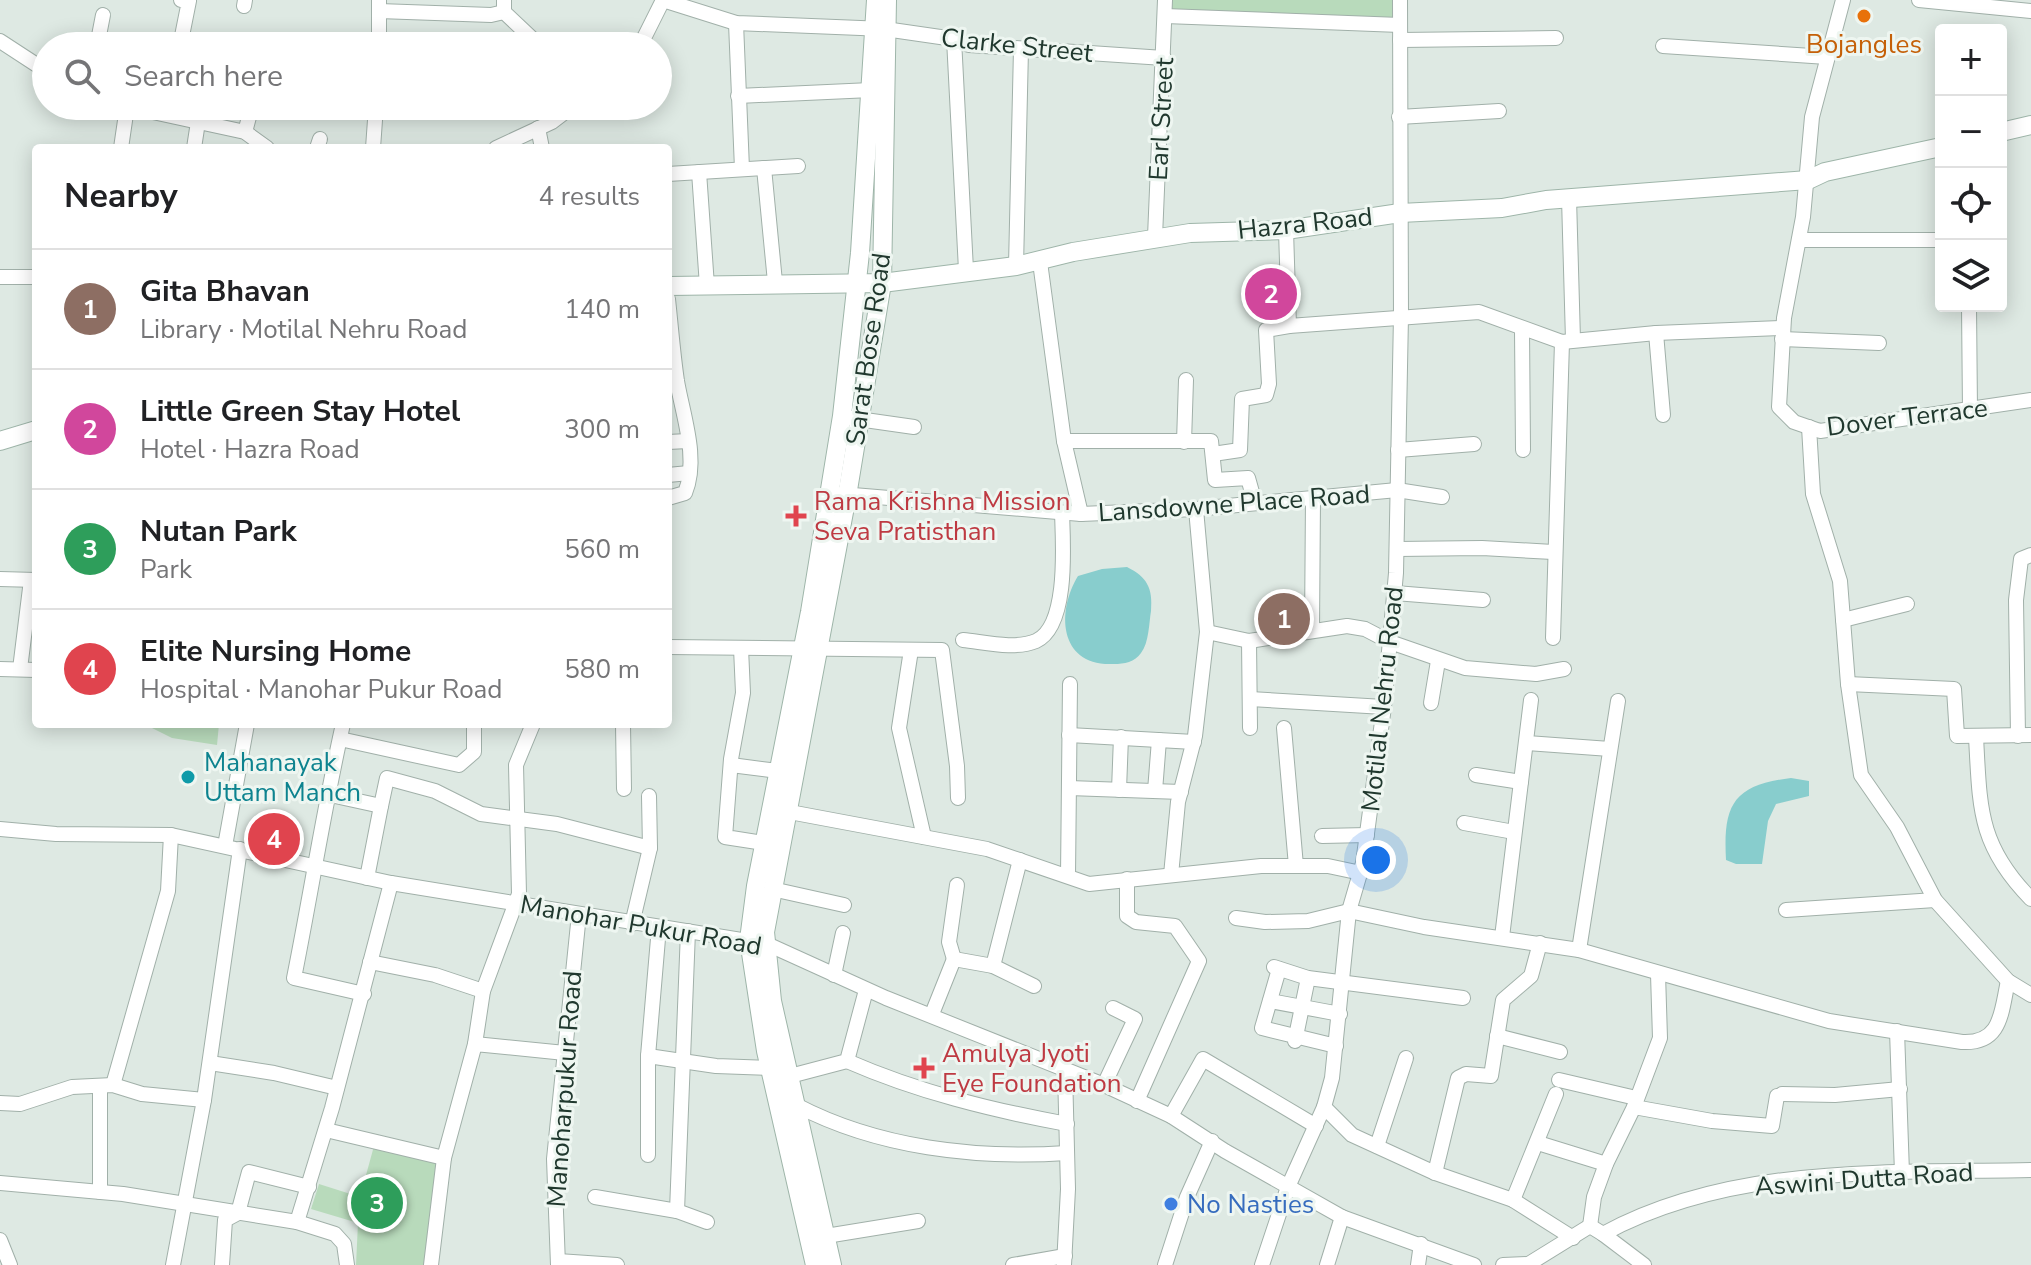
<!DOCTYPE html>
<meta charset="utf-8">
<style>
:root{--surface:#fff;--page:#f2f2f2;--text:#202124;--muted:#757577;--line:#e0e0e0;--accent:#111827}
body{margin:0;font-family:"Nunito Sans",sans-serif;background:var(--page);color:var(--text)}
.controls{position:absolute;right:24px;top:24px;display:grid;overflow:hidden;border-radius:8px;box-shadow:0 4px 20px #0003}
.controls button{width:72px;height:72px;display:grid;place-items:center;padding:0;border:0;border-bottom:2px solid var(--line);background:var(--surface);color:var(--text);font:40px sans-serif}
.you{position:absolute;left:1376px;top:860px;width:28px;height:28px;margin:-20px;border:6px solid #fff;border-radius:50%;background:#1a73e8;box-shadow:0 0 0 12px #1a73e833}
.badge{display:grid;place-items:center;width:52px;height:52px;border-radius:50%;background:var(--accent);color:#fff;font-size:26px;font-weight:700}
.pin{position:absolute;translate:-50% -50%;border:4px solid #fff;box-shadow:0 2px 8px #0006}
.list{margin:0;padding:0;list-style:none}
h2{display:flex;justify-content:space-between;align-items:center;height:104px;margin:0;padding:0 32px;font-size:34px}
h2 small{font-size:26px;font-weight:400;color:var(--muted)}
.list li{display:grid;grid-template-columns:52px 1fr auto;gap:24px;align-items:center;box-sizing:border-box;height:120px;padding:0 32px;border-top:2px solid var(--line)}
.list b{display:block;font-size:30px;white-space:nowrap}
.list p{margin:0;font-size:26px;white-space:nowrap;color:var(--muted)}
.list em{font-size:26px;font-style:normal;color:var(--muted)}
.icon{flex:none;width:44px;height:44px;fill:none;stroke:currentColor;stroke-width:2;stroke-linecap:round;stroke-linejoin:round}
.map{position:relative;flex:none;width:2031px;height:1265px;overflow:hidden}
.search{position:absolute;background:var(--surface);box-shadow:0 4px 20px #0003;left:32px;top:32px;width:640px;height:88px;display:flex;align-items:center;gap:20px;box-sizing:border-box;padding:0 28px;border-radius:44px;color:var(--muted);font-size:30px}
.panel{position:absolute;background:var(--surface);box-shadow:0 4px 20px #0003;left:32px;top:144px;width:640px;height:584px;border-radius:8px}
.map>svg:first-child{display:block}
.green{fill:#b8dabb}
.water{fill:#88cdcd}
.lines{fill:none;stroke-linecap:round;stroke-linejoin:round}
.minor-casing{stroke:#a1b0a9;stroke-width:16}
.secondary-casing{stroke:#9eb5a9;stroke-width:20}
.minor{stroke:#fff;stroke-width:14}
.secondary{stroke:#fff;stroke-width:18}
.food-dot{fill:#e8710a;stroke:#eef6f1;stroke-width:3}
.health-dot{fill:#e0444e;stroke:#eef6f1;stroke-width:3}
.culture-dot{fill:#0f9aa8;stroke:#eef6f1;stroke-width:3}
.shop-dot{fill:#3f7fe0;stroke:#eef6f1;stroke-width:3}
.labels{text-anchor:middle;stroke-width:6;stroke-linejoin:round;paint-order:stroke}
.food-label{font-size:26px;fill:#c56008;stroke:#eef6f1}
.street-label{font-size:26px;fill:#20382e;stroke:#eef6f1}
.health-label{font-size:26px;fill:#be3a42;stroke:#eef6f1;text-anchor:start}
.culture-label{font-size:26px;fill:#0d838f;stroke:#eef6f1;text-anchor:start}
.shop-label{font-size:26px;fill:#366cbe;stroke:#eef6f1;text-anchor:start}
</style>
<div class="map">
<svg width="2031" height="1265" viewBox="0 0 2031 1265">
<rect width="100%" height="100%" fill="#dee9e3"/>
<g class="green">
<path d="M1170,0h227l1,21 -229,-9z"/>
<path d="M144,724h75l-2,21 -45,-7z"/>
<path d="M374,1146l69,9 -9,110h-78l2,-42 -47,-14 8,-25 41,13z"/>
</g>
<g class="water">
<path d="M1127,567c20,10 26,21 24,44 -2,12 -2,32 -10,42 -6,9 -17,11 -27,11 -55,3 -58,-52 -36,-88l24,-7z"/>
<path d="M1791,778l18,3v15l-33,8 -8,17 -6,43h-26l-10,-4c-3,-55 7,-75 65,-82z"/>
</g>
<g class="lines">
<defs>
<g id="minor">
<path d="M379,0v46"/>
<path d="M504,0v12l36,34"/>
<path d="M663,0l73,23 149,6 69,10 15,6 195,13"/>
<path d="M1843,0l-31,117 -9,100 -19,101 -5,89 15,15 26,9 211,-31"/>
<path d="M1919,0l112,11"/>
<path d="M244,6l1,-6"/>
<path d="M379,11l112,4 13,-3"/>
<path d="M1165,16l235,9"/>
<path d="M736,23l6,146"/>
<path d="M954,39l12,231"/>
<path d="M1400,40l156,-2"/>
<path d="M0,41l46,30"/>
<path d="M97,46l6,-31"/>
<path d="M180,46l9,-45 -8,-1"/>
<path d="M640,46l23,-46"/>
<path d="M1663,46l164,11"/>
<path d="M738,96l133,-6"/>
<path d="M125,106l120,26 22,16"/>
<path d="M1399,117l100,-6"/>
<path d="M538,128l4,20"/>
<path d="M245,132l7,-26"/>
<path d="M121,148l6,-41"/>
<path d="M194,148l4,-26"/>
<path d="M317,148l3,-9"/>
<path d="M373,148l3,-42"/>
<path d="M496,148l56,-26 21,-16"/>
<path d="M764,168l11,114"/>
<path d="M699,172l8,114"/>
<path d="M668,174l130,-8"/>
<path d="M1569,198l4,142"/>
<path d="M1286,230l3,96 190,-14 83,30 94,-9 127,-5"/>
<path d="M1155,237l10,-237"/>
<path d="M1799,240h141"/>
<path d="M1040,262l24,179 17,73"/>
<path d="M1016,266l5,-217"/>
<path d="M0,277h36"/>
<path d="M668,299c3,28 5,55 9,82 6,35 22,78 8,112l-17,5"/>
<path d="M1969,306l1,105"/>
<path d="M1522,330l1,120"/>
<path d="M1656,333l7,82"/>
<path d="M1782,339l97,4"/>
<path d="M851,418l63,9"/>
<path d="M1809,427l4,67 27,87 8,103 13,91 36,52 38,73 73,81 23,14"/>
<path d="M1064,441h147l4,39 33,-2 7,25"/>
<path d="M668,442l20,-1"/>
<path d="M1184,442l2,-62"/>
<path d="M1398,450l76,-6"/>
<path d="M1213,454l27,-4 2,-51 24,-4 3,-11 -3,-54 23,-4"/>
<path d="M668,475l21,-2"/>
<path d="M841,494l240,20 115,-5 201,-19 45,7"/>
<path d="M1397,549l85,-1 71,4"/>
<path d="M0,579l36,1"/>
<path d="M1395,593l88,7"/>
<path d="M1843,620l64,-16"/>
<path d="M1312,630l1,-132"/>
<path d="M1207,632l42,9 98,-15 18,3 25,13 75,26 71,6 28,-5"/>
<path d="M1553,638l9,-296"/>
<path d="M963,640c21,2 52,10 73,1 33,-15 27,-98 26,-128"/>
<path d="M1249,641l1,87"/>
<path d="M668,647l274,3 15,116 1,32"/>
<path d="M741,648l2,45 -12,66 -6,78 39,6"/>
<path d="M911,650l-12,78 25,109"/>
<path d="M0,669l36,1"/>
<path d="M20,669l11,-89"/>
<path d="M1848,684l106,5 3,47 74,-1"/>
<path d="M1250,699l134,8"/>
<path d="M1431,703l7,-42"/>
<path d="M343,724c-19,84 -32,169 -49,254l70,16"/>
<path d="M623,724l1,65"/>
<path d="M1284,728l12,138"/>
<path d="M1069,735l125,7"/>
<path d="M2018,736l-2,-136 5,-41 10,-4"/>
<path d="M1976,737c4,71 2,108 55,162"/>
<path d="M340,739l119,26 15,-13v-28"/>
<path d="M1527,743l83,6"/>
<path d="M731,765l47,6"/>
<path d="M1476,775l45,7"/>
<path d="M1069,788l112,4"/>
<path d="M1119,790l2,-53"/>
<path d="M1155,791l4,-51"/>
<path d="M326,794l55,12 6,-28 48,13 46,23 76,10 93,24"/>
<path d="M779,810l208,39 102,35 172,-18h67l33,7"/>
<path d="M1464,823l50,9"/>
<path d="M0,829l56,5 115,1 220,48 376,61 119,54 218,87 67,31 54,35 117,66 132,48"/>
<path d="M1322,836l45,-1"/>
<path d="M225,846l22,-122"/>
<path d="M1171,875l7,-73 17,-66 12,-104 -11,-123"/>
<path d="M1068,876l2,-192"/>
<path d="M367,878l14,-72"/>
<path d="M1127,879v37l9,6 39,4 24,35 -62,140"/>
<path d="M772,889l72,16"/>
<path d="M1786,910l149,-10"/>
<path d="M1236,918l29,4 43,-1 41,-10 75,16 155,23 250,71 133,21c40,2 39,-30 46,-61"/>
<path d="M632,924l18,-76 -1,-52"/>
<path d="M1502,937l29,-237"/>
<path d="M1579,950l39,-249"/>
<path d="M954,959l-5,-17 8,-57"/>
<path d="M370,962l65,13 48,16"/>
<path d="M993,966l41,20"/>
<path d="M1274,967l34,11 155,20"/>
<path d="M1279,969l-17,59 74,18"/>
<path d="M834,975l9,-42"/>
<path d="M1270,1001l70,13"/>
<path d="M932,1014l22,-55 39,7 27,-106"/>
<path d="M1897,1031l5,142"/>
<path d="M1497,1036l63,16"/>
<path d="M1295,1041l13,-63"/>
<path d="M475,1044l8,-53 36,-97 -3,-129 17,-41"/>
<path d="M648,1056l68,10 54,2"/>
<path d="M847,1061c71,31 144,49 220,63"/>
<path d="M210,1063l64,10 63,15"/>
<path d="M790,1076l57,-15 19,-71"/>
<path d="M1559,1080l77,18"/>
<path d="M113,1085l55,-194 3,-56"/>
<path d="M1104,1085l31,-66 -22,-11"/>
<path d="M1782,1094l53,1 65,-6"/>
<path d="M0,1103l20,1 52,-17 41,-2 29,9 62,6"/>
<path d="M796,1105c82,43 180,54 271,48"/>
<path d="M1324,1107l28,28 83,38 78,27 60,38"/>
<path d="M1634,1107l78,14 60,5 5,-30"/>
<path d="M1171,1116l32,-57 113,67"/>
<path d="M326,1130l118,28"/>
<path d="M1538,1143l68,21"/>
<path d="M1377,1146l29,-88"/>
<path d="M648,1155v-99l11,-129"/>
<path d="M1435,1173l23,-95 8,-4 25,2 12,-76 28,-24 9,-33"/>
<path d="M0,1183l123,11 174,28 38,12 9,10 3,21"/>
<path d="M100,1192v-105"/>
<path d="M595,1197l82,14 30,11"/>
<path d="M1513,1200l43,-106"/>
<path d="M677,1211l11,-280"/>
<path d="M297,1222l35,-114 59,-225"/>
<path d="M1590,1226l4,-29 12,-33 28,-57 26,-69 -2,-64"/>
<path d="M1603,1234l41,31"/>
<path d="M826,1236l92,-15"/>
<path d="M0,1240l10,25"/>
<path d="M558,1261l59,4"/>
<path d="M173,1265l31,-165 36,-251"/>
<path d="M222,1265l3,-45 13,-7 11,-41 60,15"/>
<path d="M431,1265l13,-107 31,-114 90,9"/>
<path d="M558,1265l-4,-106 25,-245"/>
<path d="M1013,1265l52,-9"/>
<path d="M1064,1265l4,-76 -3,-118"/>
<path d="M1165,1265l22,-68 25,-56"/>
<path d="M1262,1265l26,-78 36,-80 8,-29 17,-167 14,-48 21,-156 12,-134 5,-257 -1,-316"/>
<path d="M1327,1265l15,-48"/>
<path d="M1418,1265l3,-21"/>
<path d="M1503,1265l25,-1"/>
<path d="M1527,1265l63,-39 13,8c128,-70 286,-61 428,-64"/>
</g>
<g id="secondary">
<path d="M2001,132l30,-7"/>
<path d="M668,286l214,-3 134,-17 57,-14 117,-19 96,-3 114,-17 102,-5 44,-8 262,-20 17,-8 116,-25"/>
<path d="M0,441l36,-11"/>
<path d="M815,1265l-49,-214 -17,-111 7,-54 54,-274 32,-196 18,-163 16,-253"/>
<path d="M832,1265l-60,-264 -7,-69 82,-436 35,-213 5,-283"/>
</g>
</defs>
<use href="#minor" class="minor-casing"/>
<use href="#secondary" class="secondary-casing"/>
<use href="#minor" class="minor"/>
<use href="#secondary" class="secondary"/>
</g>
<circle class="food-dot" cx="1864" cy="16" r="8"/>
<g class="health-dot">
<path d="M792 504h8v8h8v8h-8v8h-8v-8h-8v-8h8z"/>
<path d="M920 1056h8v8h8v8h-8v8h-8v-8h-8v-8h8z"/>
</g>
<circle class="culture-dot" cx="188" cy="777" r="8"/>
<circle class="shop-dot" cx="1171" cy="1204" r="8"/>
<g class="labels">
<g class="food-label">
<text x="1864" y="53">Bojangles</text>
</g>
<g class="street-label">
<text transform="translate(1017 45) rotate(6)" y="9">Clarke Street</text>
<text transform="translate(1161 119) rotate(-87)" y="9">Earl Street</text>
<text transform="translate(1305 223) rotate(-6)" y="9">Hazra Road</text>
<text transform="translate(868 349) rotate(-82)" y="9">Sarat Bose Road</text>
<text transform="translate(1907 417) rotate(-7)" y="9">Dover Terrace</text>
<text transform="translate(1234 503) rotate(-4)" y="9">Lansdowne Place Road</text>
<text transform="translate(1382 699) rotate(-84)" y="9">Motilal Nehru Road</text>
<text transform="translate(641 925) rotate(10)" y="9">Manohar Pukur Road</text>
<text transform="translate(564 1089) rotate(-86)" y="9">Manoharpukur Road</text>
<text transform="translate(1864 1179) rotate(-4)" y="9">Aswini Dutta Road</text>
</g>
<g class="health-label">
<text x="814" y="510">Rama Krishna Mission<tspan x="814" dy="30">Seva Pratisthan</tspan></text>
<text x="942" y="1062">Amulya Jyoti<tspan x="942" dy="30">Eye Foundation</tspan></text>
</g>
<g class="culture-label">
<text x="204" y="771">Mahanayak<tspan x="204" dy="30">Uttam Manch</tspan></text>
</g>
<g class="shop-label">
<text x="1187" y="1213">No Nasties</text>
</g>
</g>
</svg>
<div class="controls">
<button>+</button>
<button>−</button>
<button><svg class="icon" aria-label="locate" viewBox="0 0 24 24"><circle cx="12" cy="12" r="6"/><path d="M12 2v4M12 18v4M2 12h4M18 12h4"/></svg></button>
<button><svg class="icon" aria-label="layers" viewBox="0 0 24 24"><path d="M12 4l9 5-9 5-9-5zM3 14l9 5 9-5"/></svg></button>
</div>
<div class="you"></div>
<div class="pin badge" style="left:1284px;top:619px;background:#8d6e63">1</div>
<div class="pin badge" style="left:1271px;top:294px;background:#d1479c">2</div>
<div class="pin badge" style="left:377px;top:1203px;background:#2e9e5b">3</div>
<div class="pin badge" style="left:274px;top:839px;background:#e0444e">4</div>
<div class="search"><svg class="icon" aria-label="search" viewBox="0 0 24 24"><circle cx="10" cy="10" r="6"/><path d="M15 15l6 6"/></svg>Search here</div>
<section class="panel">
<h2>Nearby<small>4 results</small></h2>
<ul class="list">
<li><span class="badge" style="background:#8d6e63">1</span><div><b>Gita Bhavan</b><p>Library · Motilal Nehru Road</p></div><em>140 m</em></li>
<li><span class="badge" style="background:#d1479c">2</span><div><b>Little Green Stay Hotel</b><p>Hotel · Hazra Road</p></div><em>300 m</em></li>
<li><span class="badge" style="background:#2e9e5b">3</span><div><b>Nutan Park</b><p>Park</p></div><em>560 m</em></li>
<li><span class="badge" style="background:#e0444e">4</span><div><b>Elite Nursing Home</b><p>Hospital · Manohar Pukur Road</p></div><em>580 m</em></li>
</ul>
</section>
</div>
